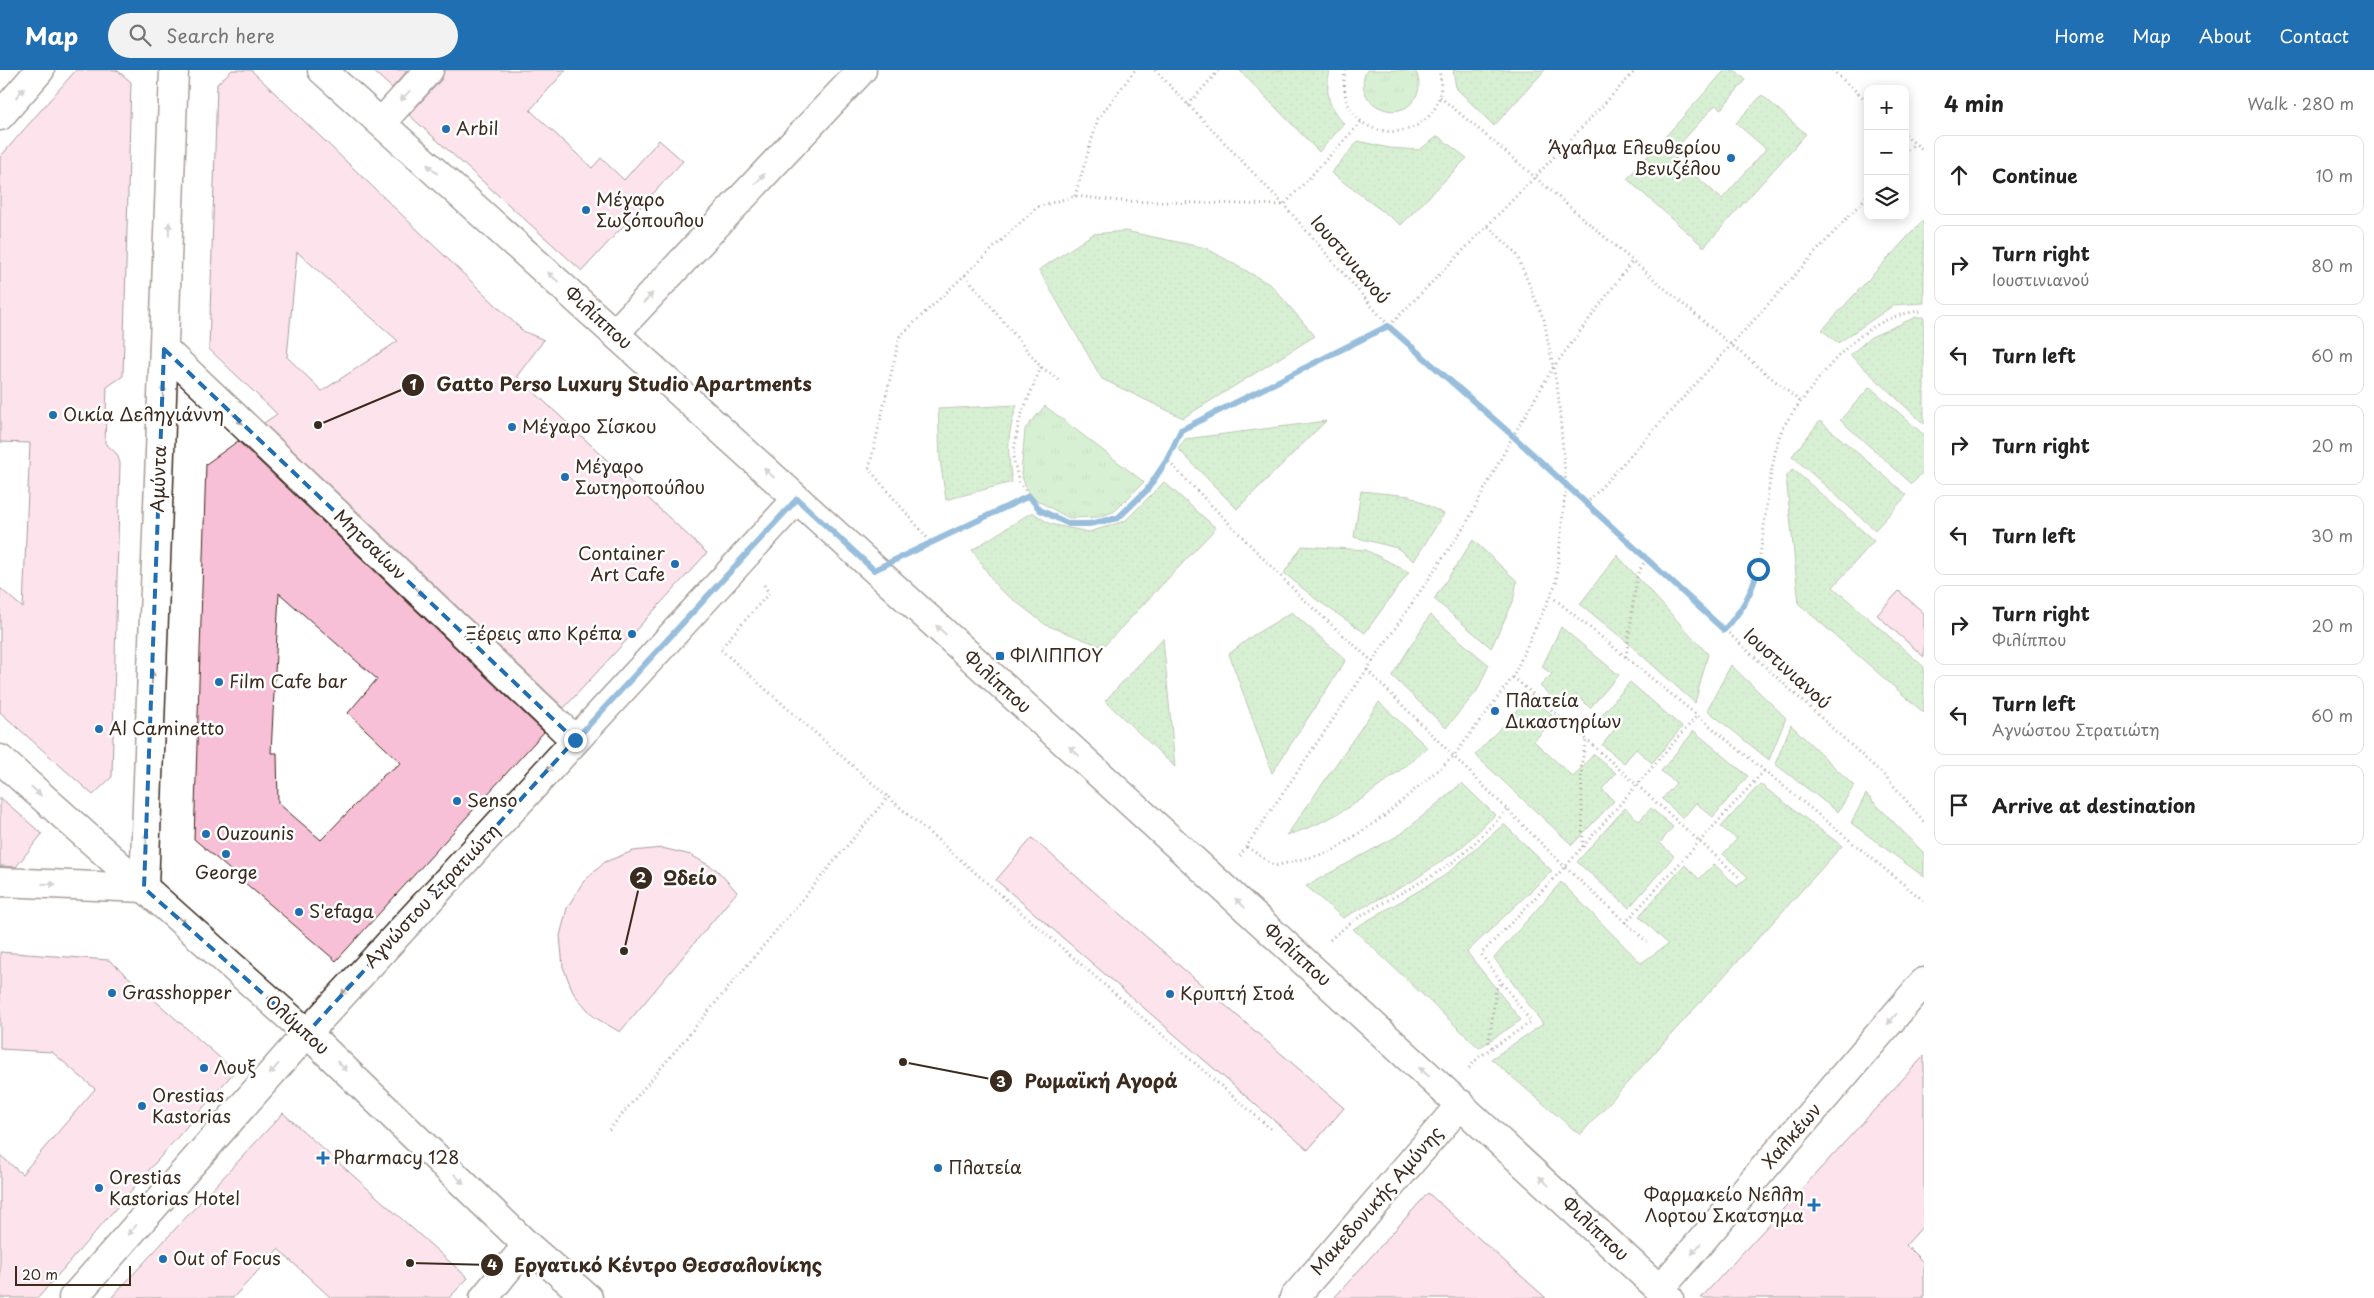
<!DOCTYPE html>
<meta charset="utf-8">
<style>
:root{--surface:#fff;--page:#f2f2f2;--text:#222;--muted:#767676;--line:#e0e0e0;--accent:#1f6fb2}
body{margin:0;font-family:"Playpen Sans",sans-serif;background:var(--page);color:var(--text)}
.controls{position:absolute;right:15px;top:15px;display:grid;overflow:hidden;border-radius:10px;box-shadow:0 2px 12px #0003}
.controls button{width:45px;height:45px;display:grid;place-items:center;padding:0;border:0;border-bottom:1px solid var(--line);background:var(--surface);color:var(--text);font:25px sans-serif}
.scale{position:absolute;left:15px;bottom:12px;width:116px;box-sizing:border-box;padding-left:5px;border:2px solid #3b2a1e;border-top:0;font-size:14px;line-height:18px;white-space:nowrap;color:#3b2a1e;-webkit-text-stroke:4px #fff;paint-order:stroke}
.stop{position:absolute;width:15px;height:15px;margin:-11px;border:4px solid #1f6fb2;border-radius:50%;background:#fff}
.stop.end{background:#1f6fb2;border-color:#fff;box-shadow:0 1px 5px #0008}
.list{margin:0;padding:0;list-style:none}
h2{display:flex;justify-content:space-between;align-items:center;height:65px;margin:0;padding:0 20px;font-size:21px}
h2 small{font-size:16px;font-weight:400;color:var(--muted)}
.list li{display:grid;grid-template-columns:32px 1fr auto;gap:15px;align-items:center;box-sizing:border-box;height:80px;margin:0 10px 10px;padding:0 10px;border:1px solid var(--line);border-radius:10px}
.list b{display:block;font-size:19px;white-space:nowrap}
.list p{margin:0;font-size:16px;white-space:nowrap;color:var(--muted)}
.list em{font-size:16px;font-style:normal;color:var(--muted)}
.icon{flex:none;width:28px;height:28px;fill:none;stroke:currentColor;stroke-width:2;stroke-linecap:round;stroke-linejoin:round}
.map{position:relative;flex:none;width:1924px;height:1228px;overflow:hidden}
header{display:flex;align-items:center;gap:30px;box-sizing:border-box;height:70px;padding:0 25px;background:var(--accent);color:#fff}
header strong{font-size:24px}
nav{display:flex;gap:28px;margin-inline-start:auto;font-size:18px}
.search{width:350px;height:45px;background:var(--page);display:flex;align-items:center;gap:12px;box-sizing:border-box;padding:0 18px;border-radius:28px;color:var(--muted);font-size:19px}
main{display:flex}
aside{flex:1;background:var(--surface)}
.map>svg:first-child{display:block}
.grass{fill:url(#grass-dots);stroke:#71835e}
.park{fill:url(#park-tufts);stroke:#71835e}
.building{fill:#f8c0d6;stroke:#3b2a1e;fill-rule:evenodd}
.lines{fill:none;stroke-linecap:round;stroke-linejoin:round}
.minor-casing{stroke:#3b2a1e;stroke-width:31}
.path{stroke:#3b2a1e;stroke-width:3;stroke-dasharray:1 4;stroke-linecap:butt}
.minor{stroke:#fff;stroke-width:28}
.oneway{fill:#a79f9a}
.route{stroke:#1f6fb2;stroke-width:6}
.marked{fill:none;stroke:#1f6fb2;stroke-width:4;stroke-dasharray:10 6;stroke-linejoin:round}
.poi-dot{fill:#1f6fb2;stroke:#fff;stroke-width:2}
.labels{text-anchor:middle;stroke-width:5;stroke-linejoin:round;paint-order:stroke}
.poi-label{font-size:18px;fill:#3b2a1e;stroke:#fff;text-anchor:start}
.street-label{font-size:18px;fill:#3b2a1e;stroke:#fff}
.leader{fill:none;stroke:#3b2a1e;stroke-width:2}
.callout-dot{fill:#3b2a1e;stroke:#fff;stroke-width:2}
.mark-label{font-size:15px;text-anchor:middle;font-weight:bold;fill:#fff}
.callout-label{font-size:19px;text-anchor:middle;font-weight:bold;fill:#3b2a1e;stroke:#fff;stroke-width:5;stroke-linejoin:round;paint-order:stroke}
</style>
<header>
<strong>Map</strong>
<div class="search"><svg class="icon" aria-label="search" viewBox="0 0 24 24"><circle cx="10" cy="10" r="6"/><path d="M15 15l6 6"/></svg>Search here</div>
<nav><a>Home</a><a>Map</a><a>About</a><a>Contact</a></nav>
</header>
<main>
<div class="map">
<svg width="1924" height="1228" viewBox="0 0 1924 1228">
<defs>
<pattern id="grass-dots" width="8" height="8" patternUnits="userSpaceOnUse" patternTransform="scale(1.25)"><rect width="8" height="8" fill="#a7dc9e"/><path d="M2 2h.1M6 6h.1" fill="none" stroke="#91bd88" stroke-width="1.8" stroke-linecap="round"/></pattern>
<pattern id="park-tufts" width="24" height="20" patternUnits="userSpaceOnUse" patternTransform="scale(1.25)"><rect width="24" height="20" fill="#a7dc9e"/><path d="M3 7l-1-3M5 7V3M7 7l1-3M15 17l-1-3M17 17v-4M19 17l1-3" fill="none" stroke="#91bd88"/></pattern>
</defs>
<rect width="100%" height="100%" fill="#fff"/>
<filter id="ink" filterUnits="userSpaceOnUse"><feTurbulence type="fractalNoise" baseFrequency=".02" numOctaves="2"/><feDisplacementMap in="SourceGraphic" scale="10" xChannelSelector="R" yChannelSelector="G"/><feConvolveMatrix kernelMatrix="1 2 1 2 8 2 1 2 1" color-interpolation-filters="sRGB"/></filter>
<g filter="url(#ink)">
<g class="grass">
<path d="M1239,0h91c-5,24 -2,36 14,54l-25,28z"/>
<path d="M1453,0h92l-51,56 -38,-38z"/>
<path d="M1725,0h10l11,10 -25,29 -6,-4 -44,49 51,45 44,-50 -30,-26 26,-28 44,39 -102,113 -77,-68z"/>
<path d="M1438,66l29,22 -66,67 -70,-52 27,-32 31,7 30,2z"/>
<path d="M1924,149v84l-30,2 -56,38 -16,-13z"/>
<path d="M1125,161l81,17 65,37 44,51 -132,82 -81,-39 -63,-109 54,-36z"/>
<path d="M1916,247h8v107l-74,-69 21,-18z"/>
<path d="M1870,317l54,48v36l-12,13 -72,-64z"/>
<path d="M1017,335c-10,31 -10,45 -5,77l-66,18 -6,-40 -2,-51z"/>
<path d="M1326,351l-89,88 -59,-60 7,-10z"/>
<path d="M1820,351l87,74 -32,35 -83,-74z"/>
<path d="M1793,399l81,72 -41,46 91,80v46l-125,-109 -13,-127z"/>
<path d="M1164,412l52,46 -113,119 -57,-22 -48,-37 -26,-38 60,-38 18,12 39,8 36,-11z"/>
<path d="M1361,421l49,5 34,18 -30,47 -17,-13 -43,-11z"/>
<path d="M1473,470l44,41 -4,21 -22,46 -57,-49z"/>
<path d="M1302,476l64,4 43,22 -44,61 -48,-33 -33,-27z"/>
<path d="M1617,485l91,99 -13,49 -67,-60 -48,-39z"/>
<path d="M1292,542l54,48 -74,113 -43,-119 23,-18z"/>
<path d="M1430,545l59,50 -12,26 -31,37 -54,-52z"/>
<path d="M1561,557l58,48 -29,33 -14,-14 -13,14 -23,-22 12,-12 -10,-7z"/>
<path d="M1163,568l12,129 -70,-66z"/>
<path d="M1731,595l55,53 -17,42 -62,-50z"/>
<path d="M1630,612l52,45 -30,36 -16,-14 -12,14 -22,-18 13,-16 -14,-13z"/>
<path d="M1531,625l24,23 -21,23 39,36 21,-23 22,19 -14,16 12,12 -42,44 -97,-90z"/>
<path d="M1379,632l49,46c-44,35 -86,72 -141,87z"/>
<path d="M1791,655l63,61 -16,26 -63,-48z"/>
<path d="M1694,661l54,45 -35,41 -17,-14 -13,15 -21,-19 14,-16 -15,-12z"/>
<path d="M1462,713l33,32 -34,33 -50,34 -68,36 -37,-32 95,-52z"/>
<path d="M1760,714l82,62 -262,289 -89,-76 52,-35 -49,-66 67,-76 80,81 27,-19 -29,-28 46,-51 14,14 15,-15 23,22 11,-9 -25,-23 14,-15 -16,-12z"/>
<path d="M1866,724l58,59v24l-73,-54z"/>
<path d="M1625,738l14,13 12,-13 22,19 -13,16 14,13 -45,52 -52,-46z"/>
<path d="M1504,754l48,47 -85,81 54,68 -42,28 -126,-119 91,-53z"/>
</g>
<g class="park">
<path d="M1367,0h48c4,7 5,15 3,22 -13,38 -70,12 -51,-22z"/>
<path d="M1045,336l99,76 -29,29 -15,6 -31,1 -40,-22 -8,-22 4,-45z"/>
</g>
<g class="building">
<path d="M76,0h41l14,12 -8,294 -16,11 -2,56 12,11 3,9 -8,314 -19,18 -93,-83v-124l23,20 7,-165 -30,-1v-285z"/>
<path d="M232,0h19l272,261 21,9 -27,36 190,177 -143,155 -300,-285 13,-9 -68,-65 8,-265zM297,182l101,89 -76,50 -35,-34z"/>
<path d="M372,0h36l-16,18z"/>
<path d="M444,0h122l-36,40 62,58 9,-10 23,22 35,-40 24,21 -101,110 -173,-156 32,-35z"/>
<path d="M238,371l306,291 -208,229 -142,-122 12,-375zM279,523l98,86 -29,34 53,50 -17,12 -63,65 -43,-37 -1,-50h-6z"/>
<path d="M1899,521l25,22v44l-47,-42z"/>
<path d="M0,727l42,37 -26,33 -16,-1z"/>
<path d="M1032,768l312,270 -36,42 -312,-270z"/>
<path d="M662,778l29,7 26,15 20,22 -117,140 -26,-15 -20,-23 -11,-27 -3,-31 7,-28 16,-26 22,-20 28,-11z"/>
<path d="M0,882l109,8 126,111 -197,227h-38v-143l22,19 73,-85 -43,-37 -52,-3z"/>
<path d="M1924,986v169l-18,20 18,18v35h-223z"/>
<path d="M283,1043l185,165 -19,20h-118l-53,-49 -45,49h-122z"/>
<path d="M1428,1123l118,105h-212z"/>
</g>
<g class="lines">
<defs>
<g id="minor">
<path d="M322,0c452,406 901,815 1347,1228"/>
<path d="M0,46l40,-46"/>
<path d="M381,53l48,-53"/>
<path d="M615,263l247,-263"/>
<path d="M164,279l411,391"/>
<path d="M0,689l307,274 220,212 61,53"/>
<path d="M0,812l144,6"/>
<path d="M144,818l30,-818"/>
<path d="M1660,1219l264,-307"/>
<path d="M73,1228l234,-265 490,-534"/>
<path d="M484,1228l43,-53"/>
<path d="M1294,1228l167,-194"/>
</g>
</defs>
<use href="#minor" class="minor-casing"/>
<g class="path">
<path d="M1155,0l129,135 105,121 124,110 375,343 36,43"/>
<path d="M1345,0c-13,86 112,78 94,0"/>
<path d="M1832,0l36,32"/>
<path d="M1440,27c121,100 238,206 361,305"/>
<path d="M1188,35l31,-35"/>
<path d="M1905,65l19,16"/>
<path d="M1905,84l10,-11"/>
<path d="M1075,126l23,-77 37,-49"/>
<path d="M965,205l76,92 18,13"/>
<path d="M1041,297l-22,54 -6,36 6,25 21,28 29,14h20l29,-6 29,-27 20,-31"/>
<path d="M1586,434l282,-309"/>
<path d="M930,471l-61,-72 31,-133 137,-129 38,-11 45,5 164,4 77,-83"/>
<path d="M908,483l121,-57"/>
<path d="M764,515l5,8 -49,56 168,148"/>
<path d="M1551,526l373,305"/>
<path d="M1724,560c10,-11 20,-23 27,-37 6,-13 7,-30 10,-44 5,-33 8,-76 17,-108 4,-16 16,-30 25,-42 30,-40 67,-86 121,-88"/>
<path d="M1626,587l11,-82 9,-16"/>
<path d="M1373,592l-69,-62 -137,-140 14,-30 208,-104 147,-150 100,-106"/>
<path d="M1367,600l198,197 82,75"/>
<path d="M1513,607l73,62 153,138"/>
<path d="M1247,777l28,19 56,-14 52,-35 70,-60 60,-80 43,-94 10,-98 -8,-93 -14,-72 -28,-67 -28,-27"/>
<path d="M1583,777l-2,-79 5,-28"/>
<path d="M1240,786l226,-332 47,-88 40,-68 80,-108"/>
<path d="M1625,853l139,-152"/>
<path d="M1330,870c33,-31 78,-48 116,-73 23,-16 42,-38 61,-57"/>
<path d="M1492,977l-3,-5 7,-53 6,-6"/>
<path d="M1469,998l10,-11 52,-35 -50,-68 84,-87 132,-151"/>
<path d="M609,1060l279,-333 384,333"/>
</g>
<use href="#minor" class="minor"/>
</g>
<defs><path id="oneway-solid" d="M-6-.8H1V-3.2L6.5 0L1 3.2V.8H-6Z" transform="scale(1.25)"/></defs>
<g class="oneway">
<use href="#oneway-solid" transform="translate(20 23) rotate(-49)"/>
<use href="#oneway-solid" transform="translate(405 26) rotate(132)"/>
<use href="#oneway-solid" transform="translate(432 99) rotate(-138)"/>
<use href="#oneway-solid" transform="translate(760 109) rotate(-47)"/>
<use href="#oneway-solid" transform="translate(169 159) rotate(-88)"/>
<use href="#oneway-solid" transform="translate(553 207) rotate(-138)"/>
<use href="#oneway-solid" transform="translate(648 228) rotate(-47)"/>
<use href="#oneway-solid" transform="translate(163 322) rotate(-88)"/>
<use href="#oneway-solid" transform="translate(238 349) rotate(44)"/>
<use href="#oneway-solid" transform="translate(769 403) rotate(-138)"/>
<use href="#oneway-solid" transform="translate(419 521) rotate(44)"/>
<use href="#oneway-solid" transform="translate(941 560) rotate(-138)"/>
<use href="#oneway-solid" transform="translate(152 607) rotate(-88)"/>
<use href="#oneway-solid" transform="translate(1074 681) rotate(-138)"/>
<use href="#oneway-solid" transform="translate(551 697) rotate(133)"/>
<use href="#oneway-solid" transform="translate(36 721) rotate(42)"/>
<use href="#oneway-solid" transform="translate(146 769) rotate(-88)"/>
<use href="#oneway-solid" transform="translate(49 814) rotate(2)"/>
<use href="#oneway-solid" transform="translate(1240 833) rotate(-137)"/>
<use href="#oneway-solid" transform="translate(181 850) rotate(42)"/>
<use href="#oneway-solid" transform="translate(346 920) rotate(133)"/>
<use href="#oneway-solid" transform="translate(1892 949) rotate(131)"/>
<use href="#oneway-solid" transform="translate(342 996) rotate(44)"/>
<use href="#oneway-solid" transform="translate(274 999) rotate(131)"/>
<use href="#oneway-solid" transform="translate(1424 1002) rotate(-138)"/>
<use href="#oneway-solid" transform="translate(459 1109) rotate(44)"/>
<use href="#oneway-solid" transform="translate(1544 1111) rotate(-137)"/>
<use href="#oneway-solid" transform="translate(132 1160) rotate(131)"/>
<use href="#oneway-solid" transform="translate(1696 1179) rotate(131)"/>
</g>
</g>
<g class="lines" filter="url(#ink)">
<path class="route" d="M575,670l222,-241 77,71 155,-74 11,14 29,14h20l29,-6 29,-28 20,-30 14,-30 207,-104 125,110 211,194c18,-19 27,-36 34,-61"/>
</g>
<path d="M0 0H1924V1228H0ZM164,279l411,391 -268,293 -163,-145z" fill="#fff" fill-opacity=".55" fill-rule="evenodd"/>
<path class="marked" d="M164,279l411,391 -268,293 -163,-145z"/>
<g class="poi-dot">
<circle cx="446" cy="59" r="5"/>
<circle cx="1731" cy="88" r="5"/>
<circle cx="586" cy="140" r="5"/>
<circle cx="53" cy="345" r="5"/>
<circle cx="512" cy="357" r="5"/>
<circle cx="565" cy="407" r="5"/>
<circle cx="675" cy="494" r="5"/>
<circle cx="632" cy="564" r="5"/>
<rect x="995" y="581" width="10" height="10" rx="2.5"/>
<circle cx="219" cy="612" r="5"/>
<circle cx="1495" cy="641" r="5"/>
<circle cx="99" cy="659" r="5"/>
<circle cx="457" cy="731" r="5"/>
<circle cx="206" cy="764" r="5"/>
<circle cx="226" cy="784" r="5"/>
<circle cx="299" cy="842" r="5"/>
<circle cx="112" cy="923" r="5"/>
<circle cx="1170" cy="924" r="5"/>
<circle cx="204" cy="998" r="5"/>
<circle cx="142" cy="1036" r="5"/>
<path d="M320.5 1080.5h5v5h5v5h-5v5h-5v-5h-5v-5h5z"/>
<circle cx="938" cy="1098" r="5"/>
<circle cx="99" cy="1118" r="5"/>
<path d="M1811.5 1127.5h5v5h5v5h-5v5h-5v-5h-5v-5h5z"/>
<circle cx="163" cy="1189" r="5"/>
</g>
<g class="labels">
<g class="poi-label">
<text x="456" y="65">Arbil</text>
<text x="1721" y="84" text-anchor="end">Άγαλμα Ελευθερίου<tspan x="1721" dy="21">Βενιζέλου</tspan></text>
<text x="596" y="136">Μέγαρο<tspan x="596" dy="21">Σωζόπουλου</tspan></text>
<text x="63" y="351">Οικία Δεληγιάννη</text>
<text x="522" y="363">Μέγαρο Σίσκου</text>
<text x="575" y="403">Μέγαρο<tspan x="575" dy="21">Σωτηροπούλου</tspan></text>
<text x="665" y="490" text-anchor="end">Container<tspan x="665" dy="21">Art Cafe</tspan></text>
<text x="622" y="570" text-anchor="end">Ξέρεις απο Κρέπα</text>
<text x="1010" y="592">ΦΙΛΙΠΠΟΥ</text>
<text x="229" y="618">Film Cafe bar</text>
<text x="1505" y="637">Πλατεία<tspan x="1505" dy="21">Δικαστηρίων</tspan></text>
<text x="109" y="665">Al Caminetto</text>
<text x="467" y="737">Senso</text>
<text x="216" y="770">Ouzounis</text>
<text x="226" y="809" text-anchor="middle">George</text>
<text x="309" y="848">S'efaga</text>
<text x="122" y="929">Grasshopper</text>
<text x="1180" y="930">Κρυπτή Στοά</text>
<text x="214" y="1004">Λουξ</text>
<text x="152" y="1032">Orestias<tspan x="152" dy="21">Kastorias</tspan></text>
<text x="333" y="1094">Pharmacy 128</text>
<text x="948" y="1104">Πλατεία</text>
<text x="109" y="1114">Orestias<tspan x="109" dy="21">Kastorias Hotel</tspan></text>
<text x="1804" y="1131" text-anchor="end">Φαρμακείο Νελλη<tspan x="1804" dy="21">Λορτου Σκατσημα</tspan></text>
<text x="173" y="1195">Out of Focus</text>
</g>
<g class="street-label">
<text transform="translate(1350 190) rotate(49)" y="6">Ιουστινιανού</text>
<text transform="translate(598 248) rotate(42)" y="6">Φιλίππου</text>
<text transform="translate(159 409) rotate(-88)" y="6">Αμύντα</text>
<text transform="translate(370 475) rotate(44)" y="6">Μητσαίων</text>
<text transform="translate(1787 599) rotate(42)" y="6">Ιουστινιανού</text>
<text transform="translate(997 612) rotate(42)" y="6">Φιλίππου</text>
<text transform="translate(432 826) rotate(-47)" y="6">Αγνώστου Στρατιώτη</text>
<text transform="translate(1297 885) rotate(42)" y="6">Φιλίππου</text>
<text transform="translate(297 955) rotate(42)" y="6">Ολύμπου</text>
<text transform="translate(1792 1066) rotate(-49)" y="6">Χαλκέων</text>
<text transform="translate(1377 1131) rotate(-49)" y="6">Μακεδονικής Αμύνης</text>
<text transform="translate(1595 1159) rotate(43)" y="6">Φιλίππου</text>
</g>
</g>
<path class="leader" d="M318 355L413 315M624 881L641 808M903 992L1001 1011M410 1193L492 1195"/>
<g class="callout-dot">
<circle cx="318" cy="355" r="5"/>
<circle cx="624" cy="881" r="5"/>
<circle cx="903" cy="992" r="5"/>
<circle cx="410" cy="1193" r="5"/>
<circle cx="413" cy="315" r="12"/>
<circle cx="641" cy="808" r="12"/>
<circle cx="1001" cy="1011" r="12"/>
<circle cx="492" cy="1195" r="12"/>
</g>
<g class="mark-label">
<text x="413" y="320">1</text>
<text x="641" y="813">2</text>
<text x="1001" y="1017">3</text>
<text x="492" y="1200">4</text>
</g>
<g class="callout-label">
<text x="624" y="321">Gatto Perso Luxury Studio Apartments</text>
<text x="690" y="815">Ωδείο</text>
<text x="1101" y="1018">Ρωμαϊκή Αγορά</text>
<text x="668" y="1202">Εργατικό Κέντρο Θεσσαλονίκης</text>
</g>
</svg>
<div class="controls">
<button>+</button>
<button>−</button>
<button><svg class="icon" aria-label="layers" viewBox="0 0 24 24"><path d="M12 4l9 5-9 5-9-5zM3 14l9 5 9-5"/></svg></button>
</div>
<div class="scale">20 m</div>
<div class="stop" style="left:1758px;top:499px"></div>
<div class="stop end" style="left:575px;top:670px"></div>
</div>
<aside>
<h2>4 min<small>Walk · 280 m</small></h2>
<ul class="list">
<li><svg class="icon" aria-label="ahead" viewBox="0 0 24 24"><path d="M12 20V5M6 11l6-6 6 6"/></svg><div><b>Continue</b></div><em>10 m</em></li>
<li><svg class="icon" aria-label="right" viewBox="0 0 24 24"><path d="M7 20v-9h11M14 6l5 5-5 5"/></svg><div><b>Turn right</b><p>Ιουστινιανού</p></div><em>80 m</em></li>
<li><svg class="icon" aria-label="left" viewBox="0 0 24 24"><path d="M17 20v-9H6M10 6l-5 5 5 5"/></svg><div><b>Turn left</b></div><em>60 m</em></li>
<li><svg class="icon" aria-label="right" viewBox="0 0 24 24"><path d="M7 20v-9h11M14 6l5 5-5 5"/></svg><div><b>Turn right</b></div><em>20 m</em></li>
<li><svg class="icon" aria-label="left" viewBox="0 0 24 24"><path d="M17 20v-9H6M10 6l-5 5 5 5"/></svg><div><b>Turn left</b></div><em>30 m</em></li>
<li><svg class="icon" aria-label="right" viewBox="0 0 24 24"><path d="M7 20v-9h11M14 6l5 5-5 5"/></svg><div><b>Turn right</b><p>Φιλίππου</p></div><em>20 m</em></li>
<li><svg class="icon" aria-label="left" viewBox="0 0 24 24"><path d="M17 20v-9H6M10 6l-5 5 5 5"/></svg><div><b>Turn left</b><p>Αγνώστου Στρατιώτη</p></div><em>60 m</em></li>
<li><svg class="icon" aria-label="arrive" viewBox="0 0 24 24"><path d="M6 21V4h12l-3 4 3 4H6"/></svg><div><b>Arrive at destination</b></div></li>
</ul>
</aside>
</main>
